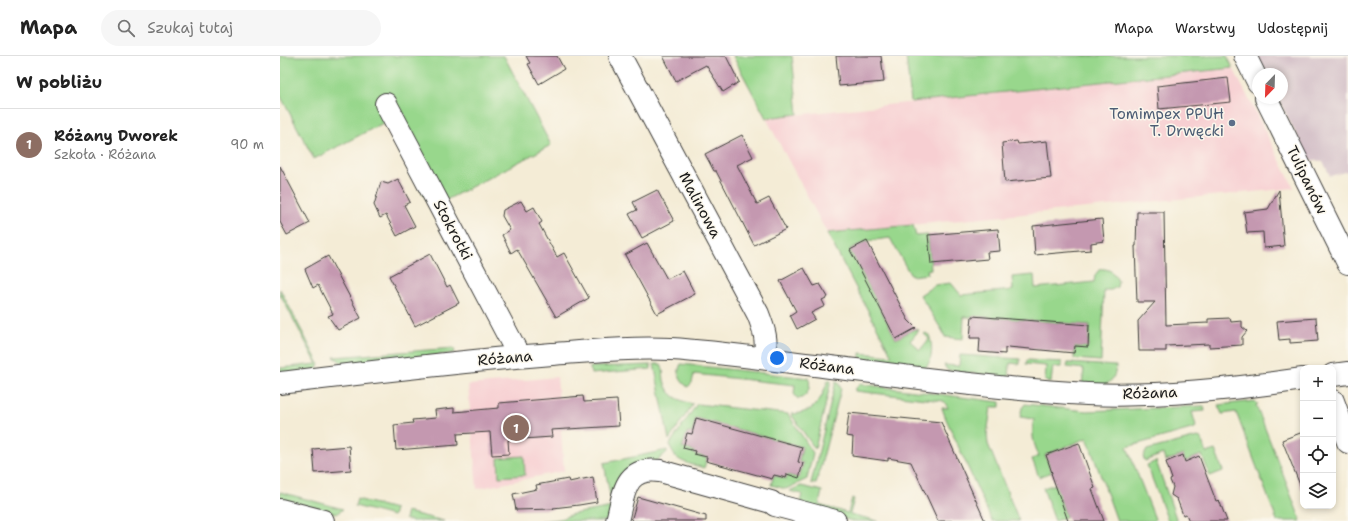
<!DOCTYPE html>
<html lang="pl">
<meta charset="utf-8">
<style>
:root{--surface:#fff;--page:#f6f6f6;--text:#222;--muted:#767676;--line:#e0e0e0;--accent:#2563eb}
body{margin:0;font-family:"Shantell Sans",sans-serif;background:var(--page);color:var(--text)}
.controls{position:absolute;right:12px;bottom:12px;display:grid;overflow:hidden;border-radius:8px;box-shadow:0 2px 6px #0003}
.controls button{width:36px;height:36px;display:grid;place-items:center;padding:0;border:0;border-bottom:1px solid var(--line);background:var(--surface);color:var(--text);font:20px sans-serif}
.compass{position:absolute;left:972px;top:12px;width:36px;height:36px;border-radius:50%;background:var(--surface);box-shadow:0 2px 6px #0003;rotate:203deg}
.you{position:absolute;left:497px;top:302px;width:14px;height:14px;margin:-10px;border:3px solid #fff;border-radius:50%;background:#1a73e8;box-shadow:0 0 0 6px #1a73e833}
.badge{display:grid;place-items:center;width:26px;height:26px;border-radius:50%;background:var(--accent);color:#fff;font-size:13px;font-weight:700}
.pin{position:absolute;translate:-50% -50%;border:2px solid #fff;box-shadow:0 1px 4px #0006}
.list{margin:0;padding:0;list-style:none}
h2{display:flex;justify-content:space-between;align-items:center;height:52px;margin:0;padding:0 16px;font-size:17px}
h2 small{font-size:13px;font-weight:400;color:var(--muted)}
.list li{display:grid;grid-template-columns:26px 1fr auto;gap:12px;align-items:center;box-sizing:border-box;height:72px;padding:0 16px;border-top:1px solid var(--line)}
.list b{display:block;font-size:15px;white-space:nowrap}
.list p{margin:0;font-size:13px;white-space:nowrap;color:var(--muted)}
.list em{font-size:13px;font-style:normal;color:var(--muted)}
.icon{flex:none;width:22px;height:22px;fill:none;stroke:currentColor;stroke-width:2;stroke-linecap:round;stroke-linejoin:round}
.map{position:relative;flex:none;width:1068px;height:465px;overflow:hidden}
header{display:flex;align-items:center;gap:24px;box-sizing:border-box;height:56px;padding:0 20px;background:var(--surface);border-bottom:1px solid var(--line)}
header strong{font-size:19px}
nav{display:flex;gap:22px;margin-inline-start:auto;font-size:14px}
.search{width:280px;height:36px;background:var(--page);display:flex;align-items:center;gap:10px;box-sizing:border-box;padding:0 14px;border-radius:22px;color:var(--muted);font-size:15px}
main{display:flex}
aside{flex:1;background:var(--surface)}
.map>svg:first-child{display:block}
.built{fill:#f7cfd2}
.industrial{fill:#d2bdc6}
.green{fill:#98d78c;stroke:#5a7a54}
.building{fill:#c498b0}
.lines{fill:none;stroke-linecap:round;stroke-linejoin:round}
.minor-casing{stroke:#3c3b38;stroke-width:24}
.minor{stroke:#fff;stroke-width:22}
.service-dot{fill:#5c6f8a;stroke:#fbf7ec;stroke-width:1.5}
.labels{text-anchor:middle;stroke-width:3;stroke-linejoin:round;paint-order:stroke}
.service-label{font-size:15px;fill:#4e5e75;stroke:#fbf7ec;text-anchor:end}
.street-label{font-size:15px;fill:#1c1c1c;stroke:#fbf7ec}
</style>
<header>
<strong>Mapa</strong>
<div class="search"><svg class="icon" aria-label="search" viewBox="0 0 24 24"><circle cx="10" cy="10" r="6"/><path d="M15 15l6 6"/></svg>Szukaj tutaj</div>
<nav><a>Mapa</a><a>Warstwy</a><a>Udostępnij</a></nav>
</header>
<main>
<aside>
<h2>W pobliżu<small></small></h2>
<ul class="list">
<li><span class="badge" style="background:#8d6e63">1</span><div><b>Różany Dworek</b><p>Szkoła · Różana</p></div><em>90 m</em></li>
</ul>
</aside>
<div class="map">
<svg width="1068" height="465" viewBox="0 0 1068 465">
<rect width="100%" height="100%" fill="#fbf7ec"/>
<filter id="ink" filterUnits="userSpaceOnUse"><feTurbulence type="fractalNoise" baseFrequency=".025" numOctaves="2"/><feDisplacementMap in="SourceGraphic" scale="8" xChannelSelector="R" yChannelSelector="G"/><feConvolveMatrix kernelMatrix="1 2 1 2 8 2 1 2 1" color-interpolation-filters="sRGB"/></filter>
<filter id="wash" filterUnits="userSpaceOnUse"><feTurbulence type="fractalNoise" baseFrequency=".012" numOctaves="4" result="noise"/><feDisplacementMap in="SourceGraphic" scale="16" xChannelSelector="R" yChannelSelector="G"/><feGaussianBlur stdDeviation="0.9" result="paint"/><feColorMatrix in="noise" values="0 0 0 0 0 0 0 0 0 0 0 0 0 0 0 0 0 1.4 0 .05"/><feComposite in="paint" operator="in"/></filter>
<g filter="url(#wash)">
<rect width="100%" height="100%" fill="#f4ecd6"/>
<g class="built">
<path d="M953,12l61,120 -467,45 -61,-115z"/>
<path d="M277,321l7,94 -87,18 -9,-104z"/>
</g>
<path class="industrial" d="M977,0h91v115l-18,5 -7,-15 -14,-1 -31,-62h4v-24h-16z"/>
<g class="green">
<path d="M0,0h224l47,89 -120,63 -46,-86 -71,37 -34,-64z"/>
<path d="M453,0h59l6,58 -32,4z"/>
<path d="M626,0h321l6,12 -322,34z"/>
<path d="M633,169l3,11 12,-1 3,34 -4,1 1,4 -17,2 -21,-38 -23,3 -17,8 46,90 19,-10 4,1 -9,11 10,9 9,-11 -5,-5 1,-1 4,2c4,10 4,26 -4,33l-65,-8v-7l32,3 -65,-123z"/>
<path d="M820,213c10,-1 14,4 18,12l-1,6 -6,3h-7l-3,71 -27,-2 1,-12h13l2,-22 -119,-9v1h-7l-1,22 -18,-2 -2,-5 -23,-37 15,-10 16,-2 10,12 52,-5 -1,-13 22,-2 1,13 59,-6 1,-7z"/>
<path d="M0,233l39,75 -3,6 -36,4v-6l37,-4 -37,-70z"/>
<path d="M174,292l1,5 -108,13 -13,-9z"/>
<path d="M680,299l60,4v5l-10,-1 -1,15 -62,-8 -3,-5 15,1z"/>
<path d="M747,304l35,2v5h-9l-2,15 -6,-1 1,-15 -20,-2z"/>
<path d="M788,307l48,3c-2,23 -16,20 -34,19l2,-16 -17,-2z"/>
<path d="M374,308h7c3,5 2,10 3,16 3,15 15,21 29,24l-24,36z"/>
<path d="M401,308l128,14c2,9 -1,19 -11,21l-4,-5 1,-9 -101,-11 -2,9 -4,4c-8,-5 -12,-14 -7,-23z"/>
<path d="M371,309v4l-60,5 -1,-7z"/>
<path d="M548,324l3,1 -16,68 -24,-35c24,-1 30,-13 37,-34z"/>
<path d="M556,325h1l4,8 -25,95 -5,-1z"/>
<path d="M580,328l140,18v5h-9l-4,28 1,9 31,77h-27l-46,-102 -4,-11h6l-4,-7 -89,-10v-2z"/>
<path d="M975,345l3,3 -2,1 45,116h-24l-41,-109 -14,2 -4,-9z"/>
<path d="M417,348l91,10 25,39 -6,26 -21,10 -15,-4 3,-10 12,4 1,-4 12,3 4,-15 -4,-1 3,-15 -69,-19 -7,1v-3h-1l-9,5 2,-7 -22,-6 -4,15 -5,-1 -5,16 12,3v3l13,4 -3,10c-15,-5 -31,-5 -34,-24z"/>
<path d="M745,348l61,7 118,-5 1,5 -13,1 4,14 -1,2 -68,19 28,72 -1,2h-37l-30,-83 -42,17 7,17 -13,5 -7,-18 7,-3c-7,-17 -7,-19 -5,-37l-14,-2 2,-9z"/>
<path d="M917,381l4,1 5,15 9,-3 8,21 -13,5 -8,-21 -17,6 -2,-6 -18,6 -2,-7 -18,7 -2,-4 4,-7z"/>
<path d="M387,394v2l-56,49 -7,-38z"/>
<path d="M244,400l1,19 -26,2 -1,-19z"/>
<path d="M876,405l21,60h-9l-21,-56z"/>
<path d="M776,428l10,33 -11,4 -12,-33z"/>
<path d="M521,430l21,5 -3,14 29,8 4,-15 2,1 -4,15 28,7h-25l-46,-12 -7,-6 2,-9 -13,-3z"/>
<path d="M0,436l63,17 -6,5 -57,-15z"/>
<path d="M77,443l38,10 -2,7 -38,-10z"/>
<path d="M333,451l-4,14h-69l20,-2 13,-5z"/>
<path d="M127,456l37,9h-32l-7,-2z"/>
</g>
<g id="blocks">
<g class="building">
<path d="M246,0h31l7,13 -25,15 -11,-20 2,-1z"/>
<path d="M383,0h63l13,26 -16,10 -17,-27 -30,16z"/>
<path d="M556,0h45l3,26 -45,4z"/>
<path d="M948,22l3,24 -72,7 -2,-23z"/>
<path d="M462,79l11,22 -16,8 20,39 12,-6 17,31 -32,16 -38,-74h-2l-9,-17z"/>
<path d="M737,85l1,3 29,-3 4,37 -46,4 -3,-39z"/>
<path d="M0,110l30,57 -23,12 -7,-13z"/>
<path d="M118,123l12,23 -6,3 11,21 -18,10 -11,-21 -6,3 -6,-13 7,-23 7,2z"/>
<path d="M377,134l17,31 -32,17 -13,-24 8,-4 -4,-8z"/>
<path d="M999,134l5,56 -20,2 -1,-16 -16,1 -3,-21 24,-3z"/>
<path d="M241,145l6,10 7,-4 8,15 -3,2 18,33 7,-4 25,45 -33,19 -39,-68 -6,4 -9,-18 8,-5 -8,-14 1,-6z"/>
<path d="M857,156h27l2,113 42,-2v-4l22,-1 1,4 11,-1v6l5,4 -5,6v8l-33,2v-3l-43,2v5h-27l-1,-30 17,-19h-18l-2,-56h1z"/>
<path d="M822,163l2,22 -13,2v7l-56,5 -2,-29z"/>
<path d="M718,173l2,22 -13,1 1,7 -57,5 -3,-29z"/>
<path d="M587,185l41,79 8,8 -20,11 -46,-89z"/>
<path d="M367,187l20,36 16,-8 12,23 -38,20 -32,-59z"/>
<path d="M150,198l17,33 3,-2 9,18 -44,23 -26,-50z"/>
<path d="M48,200l33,62 -23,12 -10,-14 5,-2 -15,-29 -5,3 -8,-19z"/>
<path d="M524,212l10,18 6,-2 8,13 -6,3 3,6 -14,7 4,6 -18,10 -7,-14 6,-4 -16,-30z"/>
<path d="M692,260l117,9 -1,22 -13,-1 -1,7 -66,-6 -1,1h-2v6l-26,-2 1,-14h-10z"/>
<path d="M1036,262l2,23 -28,2v-4l-11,1 -2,-19z"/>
<path d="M303,340l1,6 33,-2 2,26 -68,4 1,7 -44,3 1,14 -17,1 -2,-23 -33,2 1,11 -62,5 -2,-25 19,-2 -1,-3 24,-2 -1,-8 19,-2v4l45,-4v-5z"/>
<path d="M569,357l92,9 44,99h-47l-27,-59 -23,-4v3l-36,-5 1,-19 -7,-1z"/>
<path d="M416,362l106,29 -4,15 5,1 -4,15 -12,-4 -1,4 -12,-3 -2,4 -66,-18 1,-4 -13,-3 1,-3 -12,-3 4,-15 5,1z"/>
<path d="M1023,376v58h-1l-20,-50z"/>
<path d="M799,387l16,45 -3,1 12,32h-36l-17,-48h1l-6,-18z"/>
<path d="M69,390l2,24 -36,3 -2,-24z"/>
<path d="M903,399l2,7 14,-6 17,45 3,-1 8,21h-38l-3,-7 -3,1 -6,-16 -6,-4 2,-8 -3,-7 2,-1 -6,-17z"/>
<path d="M313,421l4,25 -18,3 -26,3 1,1 -38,1 -3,-16 24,-5 -1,-4 32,-6 1,3z"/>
<path d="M358,441l68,19v5h-75z"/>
</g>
</g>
</g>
<g filter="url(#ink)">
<use href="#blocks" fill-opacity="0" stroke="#3c3b38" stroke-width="1"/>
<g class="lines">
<defs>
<g id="minor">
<path d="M340,0l138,258c7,18 9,25 7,44"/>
<path d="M965,0l13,26"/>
<path d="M986,42l82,165"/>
<path d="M106,48l133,252"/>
<path d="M1053,319l15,-2"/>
<path d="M0,327c91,-11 181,-22 272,-29 40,-3 79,-7 119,-5 48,3 96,10 144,16 90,11 181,24 272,29 72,3 145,-5 216,-15"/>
<path d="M1053,345l15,41"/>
<path d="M495,449l60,16"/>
<path d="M0,454l43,11"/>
<path d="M337,465c7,-27 7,-55 43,-50l111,31"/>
</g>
</defs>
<use href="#minor" class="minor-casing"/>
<use href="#minor" class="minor"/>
</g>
</g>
<circle class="service-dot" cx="952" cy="67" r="4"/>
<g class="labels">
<g class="service-label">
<text x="944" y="63">Tomimpex PPUH<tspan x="944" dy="17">T. Drwęcki</tspan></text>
</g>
<g class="street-label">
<text transform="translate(1027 124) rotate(64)" y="5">Tulipanów</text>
<text transform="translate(420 149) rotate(62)" y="5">Malinowa</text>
<text transform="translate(173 174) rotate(62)" y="5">Stokrotki</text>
<text transform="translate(225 302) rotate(-5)" y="5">Różana</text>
<text transform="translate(547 310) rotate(7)" y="5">Różana</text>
<text transform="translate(870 337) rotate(-2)" y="5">Różana</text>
</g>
</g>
</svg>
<div class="controls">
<button>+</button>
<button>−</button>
<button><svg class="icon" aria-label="locate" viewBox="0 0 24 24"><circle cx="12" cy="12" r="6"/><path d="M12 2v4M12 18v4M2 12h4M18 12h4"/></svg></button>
<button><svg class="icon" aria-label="layers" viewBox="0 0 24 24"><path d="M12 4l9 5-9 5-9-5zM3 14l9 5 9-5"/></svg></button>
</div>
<svg class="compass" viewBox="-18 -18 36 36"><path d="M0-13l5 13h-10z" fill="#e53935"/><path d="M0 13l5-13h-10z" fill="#767676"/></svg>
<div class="you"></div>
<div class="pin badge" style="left:236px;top:372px;background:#8d6e63">1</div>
</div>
</main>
